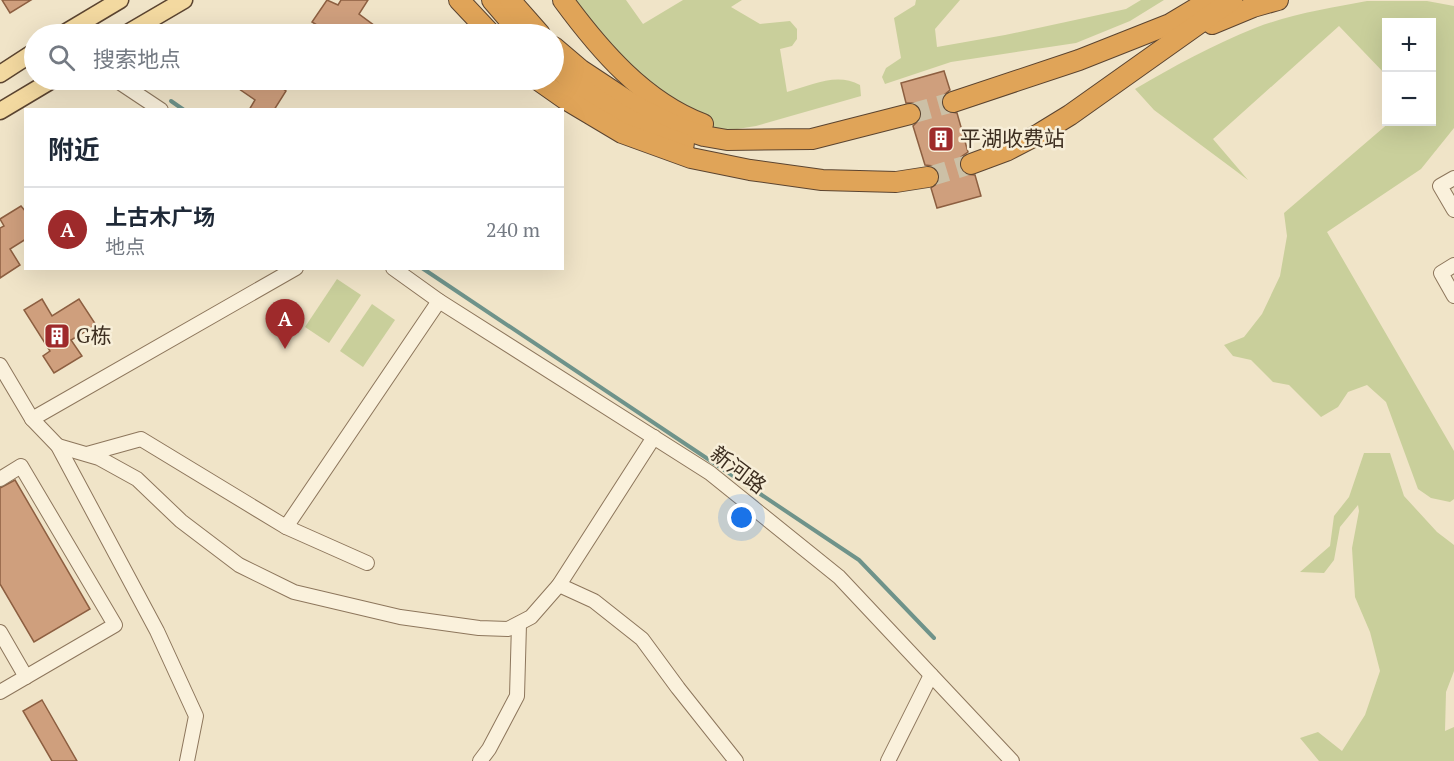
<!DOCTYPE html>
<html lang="zh">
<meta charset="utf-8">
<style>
:root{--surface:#fff;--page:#f6f6f7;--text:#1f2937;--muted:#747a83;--line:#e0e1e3;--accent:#9e2a2b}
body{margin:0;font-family:"PT Serif","Noto Sans SC",serif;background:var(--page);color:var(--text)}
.controls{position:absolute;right:18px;top:18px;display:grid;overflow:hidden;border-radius:0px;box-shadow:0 6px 24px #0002}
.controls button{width:54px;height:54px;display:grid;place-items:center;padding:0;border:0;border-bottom:2px solid var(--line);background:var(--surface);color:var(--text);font:30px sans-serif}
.you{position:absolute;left:742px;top:518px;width:21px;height:21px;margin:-15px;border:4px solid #fff;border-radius:50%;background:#1a73e8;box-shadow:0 0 0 9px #1a73e833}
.badge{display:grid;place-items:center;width:39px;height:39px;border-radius:50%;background:var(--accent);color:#fff;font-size:20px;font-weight:700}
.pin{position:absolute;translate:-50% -50px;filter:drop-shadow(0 2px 3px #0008)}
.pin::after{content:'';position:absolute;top:32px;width:21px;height:18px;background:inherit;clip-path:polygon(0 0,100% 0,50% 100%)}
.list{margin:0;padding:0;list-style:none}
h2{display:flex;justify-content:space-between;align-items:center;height:78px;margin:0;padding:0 24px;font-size:26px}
h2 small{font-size:20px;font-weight:400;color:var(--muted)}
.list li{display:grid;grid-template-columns:39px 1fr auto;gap:18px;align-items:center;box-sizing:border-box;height:84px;padding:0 24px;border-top:2px solid var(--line)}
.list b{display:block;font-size:22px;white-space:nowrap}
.list p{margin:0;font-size:20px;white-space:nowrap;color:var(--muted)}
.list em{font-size:20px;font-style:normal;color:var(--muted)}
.icon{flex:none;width:33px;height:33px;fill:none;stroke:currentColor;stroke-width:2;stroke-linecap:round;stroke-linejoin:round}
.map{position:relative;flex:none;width:1454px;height:761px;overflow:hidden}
.search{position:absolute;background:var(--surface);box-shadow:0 6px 24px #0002;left:24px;top:24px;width:540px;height:66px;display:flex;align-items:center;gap:15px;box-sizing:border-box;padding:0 21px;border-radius:33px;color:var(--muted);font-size:22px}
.panel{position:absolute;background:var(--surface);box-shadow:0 6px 24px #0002;left:24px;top:108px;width:540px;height:162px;border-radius:0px}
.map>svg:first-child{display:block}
.green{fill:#c9cf9b}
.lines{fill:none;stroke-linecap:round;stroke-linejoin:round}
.stream{stroke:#6f938a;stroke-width:4}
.building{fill:#cf9f7d;stroke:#8d5f41;stroke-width:1.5}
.highway-tunnel{stroke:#ccc0a6;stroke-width:20;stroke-dasharray:20 10;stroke-linecap:butt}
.minor-casing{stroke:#8d765c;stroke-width:16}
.major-casing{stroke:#5b4430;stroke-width:19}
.highway-casing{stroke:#5b4430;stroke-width:22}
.minor{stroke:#faf1dc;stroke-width:14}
.major{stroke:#f3d9a0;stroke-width:16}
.highway{stroke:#e0a458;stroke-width:20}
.labels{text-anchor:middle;stroke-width:5;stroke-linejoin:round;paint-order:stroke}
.poi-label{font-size:21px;fill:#3d2e20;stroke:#f7eed8;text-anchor:start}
.street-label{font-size:21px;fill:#3d2e20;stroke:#f7eed8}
</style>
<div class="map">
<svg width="1454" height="761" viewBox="0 0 1454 761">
<rect width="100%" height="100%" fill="#f0e4c8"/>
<g class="green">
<path d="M559,0h67l17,24 40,-24h59l-11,7 29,17 30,-3 7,8v10l-5,7 -12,3 7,43c25,-7 50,-20 73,-7l1,11 -105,30 -25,4 -26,-4 -29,-11z"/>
<path d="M916,0h44l-25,29 2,18 68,-12 121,-26 15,-9h23l-34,21 -54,22 -125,19 -66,22 -3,-7 4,-9 15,-10 -7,-40 21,-13z"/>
<path d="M1367,1h60l27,5v122l-33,41 -94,63 127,219v48l-4,3 -19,-4 -13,-9 -32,-87 -19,-17 -19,7 -10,15 -17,10 -32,-32 -16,-3 -22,-22 -18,-4 -9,-11 20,-8 18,-23 18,-38 7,-40 -3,-23 106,-91h42v-100h-46v53l-47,-49 -126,113 35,41 -94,-70 -19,-21c39,-23 78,-44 120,-61 36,-14 75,-20 112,-27z"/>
<path d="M337,279l24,16 -32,48 -24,-16z"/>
<path d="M372,304l23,16 -32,47 -23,-16z"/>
<path d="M1364,453h26l14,43 33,36 17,13v126l-8,21 -1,39 9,-4v34h-135l-19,-23 18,-6 24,19 23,-36 15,-44 -10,-39 -15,-35 -3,-49 7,-37 -1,-6 -18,22 -6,33 -10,13 -24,-1 30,-26 4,-30 15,-19z"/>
</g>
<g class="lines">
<g class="stream">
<path d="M171,101l13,9"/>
<path d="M422,268l437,292 75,78"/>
</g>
</g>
<g class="building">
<path d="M2,0h29l-21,13z"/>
<path d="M327,0l11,5 3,-5h27l-9,14 16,12 -6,8h-38l-19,-12z"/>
<path d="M944,71l6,19 -6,5 -2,10 4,6 11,2 11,39 -7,5 -1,11 4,6 11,1 6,21 -44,12 -6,-20 8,-6 1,-7 -7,-9 -8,-1 -12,-39 8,-8v-8l-7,-7h-8l-5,-20z"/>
<path d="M226,80h35l10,6 2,-4 13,9 -12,19h-25l6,-10z"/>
<path d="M21,206l5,6v27l-16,10 10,16 -20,13v-50l4,-2 -4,-7z"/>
<path d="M42,299l10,17 27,-17 17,26 -25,15 11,16 -28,17 -11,-17 7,-5 -26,-41z"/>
<path d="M15,480l75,129 -56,33 -34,-58v-96z"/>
<path d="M42,700l35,61h-25l-29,-50z"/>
</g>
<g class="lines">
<g class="highway-tunnel">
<path d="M910,114l43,-12"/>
<path d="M928,177l43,-13"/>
</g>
<defs>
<g id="minor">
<path d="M116,80l45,30"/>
<path d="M1454,178l-14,8 14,24"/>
<path d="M1454,265l-13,8 13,23"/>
<path d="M393,268l46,33 271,172 129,104 173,184"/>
<path d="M0,365l32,54 26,27 99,185 39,85 -9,45"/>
<path d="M32,419l264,-151"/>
<path d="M58,446l41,12 38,21 44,42 58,44 55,27 106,25 79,11 29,1 23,-12 28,-32 95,-148"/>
<path d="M87,454l54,-15 145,88 153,-226"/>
<path d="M0,479l21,-13 94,159 -115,67"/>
<path d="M286,527l81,36"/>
<path d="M559,585l35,16 48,38 36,49 58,73"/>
<path d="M0,632l26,45"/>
<path d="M480,761l9,-12 28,-53 2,-72"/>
<path d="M888,761l43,-86"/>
</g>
<g id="major">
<path d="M63,34l57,-34"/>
<path d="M126,34l58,-34"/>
<path d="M0,74l34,-22"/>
<path d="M0,111l52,-31"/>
</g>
<g id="highway">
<path d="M459,0l32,34"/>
<path d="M492,0l29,34"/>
<path d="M510,0l30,34"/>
<path d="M563,0c36,49 81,102 140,124"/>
<path d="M1212,24l41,-17 25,-7"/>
<path d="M554,47l27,23 56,37 43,21 24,8 23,4 85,-1 98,-25"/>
<path d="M554,66c37,32 83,62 130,78"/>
<path d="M538,80l27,19 57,34 69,25 59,12 72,10 74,2 32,-5"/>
<path d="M953,102l126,-42 91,-36 40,-24"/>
<path d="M971,164l35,-13 33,-17 31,-19 162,-115"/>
</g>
</defs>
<use href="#minor" class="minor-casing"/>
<use href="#major" class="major-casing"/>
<use href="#highway" class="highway-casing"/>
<use href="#minor" class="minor"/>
<use href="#major" class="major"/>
<use href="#highway" class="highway"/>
</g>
<defs>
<symbol id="building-square" viewBox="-11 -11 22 22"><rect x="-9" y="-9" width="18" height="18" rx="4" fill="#9e2a2b" stroke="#f7eed8"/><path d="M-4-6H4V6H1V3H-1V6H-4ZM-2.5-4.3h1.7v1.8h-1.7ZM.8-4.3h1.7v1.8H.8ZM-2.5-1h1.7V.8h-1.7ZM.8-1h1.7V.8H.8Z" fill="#fff"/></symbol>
</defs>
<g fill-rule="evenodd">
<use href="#building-square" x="926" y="124" width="30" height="30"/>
<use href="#building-square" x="42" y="321" width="30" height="30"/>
</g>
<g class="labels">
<g class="poi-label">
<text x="960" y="146">平湖收费站</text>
<text x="76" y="343">G栋</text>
</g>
<g class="street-label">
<text transform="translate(738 470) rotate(37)" y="7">新河路</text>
</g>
</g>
</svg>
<div class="controls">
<button>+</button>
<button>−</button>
</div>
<div class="you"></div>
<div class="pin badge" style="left:285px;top:349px">A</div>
<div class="search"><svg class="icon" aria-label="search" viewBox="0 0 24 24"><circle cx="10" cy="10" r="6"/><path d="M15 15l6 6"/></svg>搜索地点</div>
<section class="panel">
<h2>附近<small></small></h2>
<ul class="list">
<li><span class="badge">A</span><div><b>上古木广场</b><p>地点</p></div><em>240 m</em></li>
</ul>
</section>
</div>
